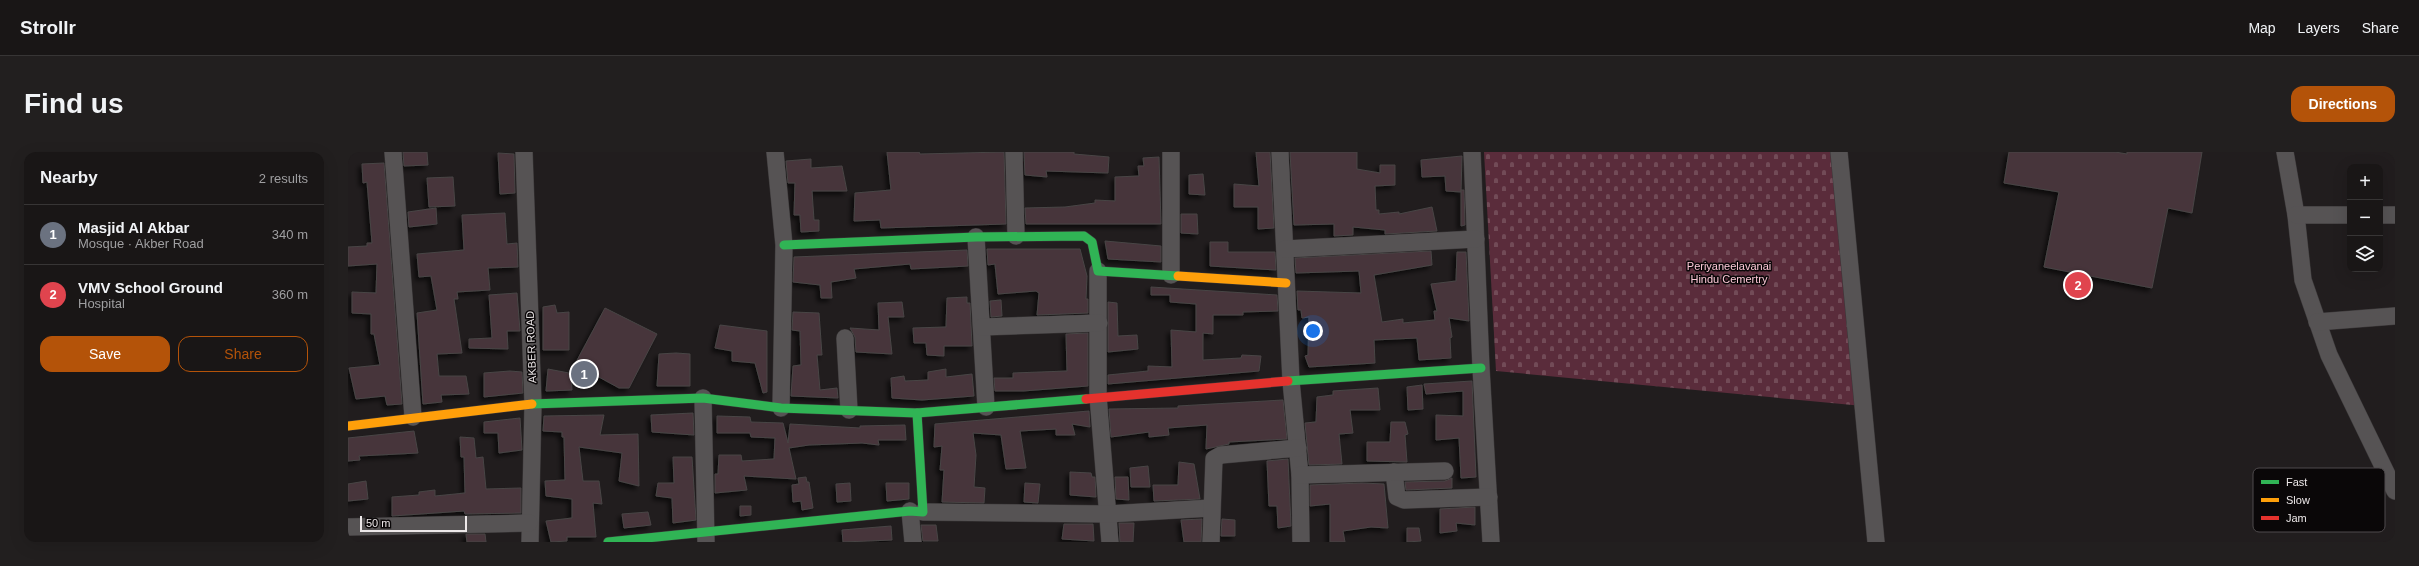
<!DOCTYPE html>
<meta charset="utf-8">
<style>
:root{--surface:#191616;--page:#221f1f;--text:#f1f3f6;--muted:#9f9fa1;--line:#373535;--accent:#b45309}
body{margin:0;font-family:Arial,sans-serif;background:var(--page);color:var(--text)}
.controls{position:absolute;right:12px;top:12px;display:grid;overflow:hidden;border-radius:8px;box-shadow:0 4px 16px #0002}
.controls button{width:36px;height:36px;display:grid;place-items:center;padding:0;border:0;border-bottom:1px solid var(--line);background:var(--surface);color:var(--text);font:20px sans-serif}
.scale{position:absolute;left:12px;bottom:10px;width:107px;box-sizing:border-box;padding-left:4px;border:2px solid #ede8e9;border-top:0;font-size:11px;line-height:14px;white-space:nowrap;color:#ede8e9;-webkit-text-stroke:3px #0a0708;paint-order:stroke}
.you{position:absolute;left:965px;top:179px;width:14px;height:14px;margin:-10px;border:3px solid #fff;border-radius:50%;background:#1a73e8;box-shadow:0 0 0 6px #1a73e833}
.badge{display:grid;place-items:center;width:26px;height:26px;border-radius:50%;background:var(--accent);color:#fff;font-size:13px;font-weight:700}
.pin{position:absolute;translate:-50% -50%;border:2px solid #fff;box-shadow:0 1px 4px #0006}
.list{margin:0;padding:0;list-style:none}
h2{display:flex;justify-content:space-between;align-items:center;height:52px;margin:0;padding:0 16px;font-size:17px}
h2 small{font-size:13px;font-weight:400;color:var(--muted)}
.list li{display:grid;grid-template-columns:26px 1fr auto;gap:12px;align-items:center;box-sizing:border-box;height:60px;padding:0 16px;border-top:1px solid var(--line)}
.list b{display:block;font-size:15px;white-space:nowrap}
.list p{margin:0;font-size:13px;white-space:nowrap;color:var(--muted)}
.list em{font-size:13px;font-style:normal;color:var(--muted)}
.actions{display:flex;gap:8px;padding:12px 16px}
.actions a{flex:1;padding:9px 0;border:1px solid var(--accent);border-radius:12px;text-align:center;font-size:14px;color:var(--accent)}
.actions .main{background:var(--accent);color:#fff}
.icon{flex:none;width:22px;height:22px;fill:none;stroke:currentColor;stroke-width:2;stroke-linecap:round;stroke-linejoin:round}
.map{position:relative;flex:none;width:2047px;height:390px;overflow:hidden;border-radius:12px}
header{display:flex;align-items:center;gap:24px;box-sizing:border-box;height:56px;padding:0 20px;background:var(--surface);border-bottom:1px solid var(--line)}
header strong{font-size:19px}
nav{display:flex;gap:22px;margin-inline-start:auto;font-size:14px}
.intro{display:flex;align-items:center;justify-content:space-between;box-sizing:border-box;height:96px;padding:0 24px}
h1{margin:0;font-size:28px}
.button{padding:10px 18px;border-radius:12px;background:var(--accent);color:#fff;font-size:14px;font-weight:700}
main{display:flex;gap:24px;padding:0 24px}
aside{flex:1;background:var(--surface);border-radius:12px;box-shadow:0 4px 16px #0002}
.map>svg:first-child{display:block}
.cemetery{fill:url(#cemetery-stones)}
.building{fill:#46343b;stroke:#484545;filter:url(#shadow)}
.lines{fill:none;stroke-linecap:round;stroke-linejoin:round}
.street-casing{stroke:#3b3839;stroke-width:18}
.fast-casing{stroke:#3b3839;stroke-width:10}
.slow-casing{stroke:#3b3839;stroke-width:10}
.jam-casing{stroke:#3b3839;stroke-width:10}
.street{stroke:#565354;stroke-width:17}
.fast{stroke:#30b455;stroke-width:9}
.slow{stroke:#ff9f0a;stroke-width:9}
.jam{stroke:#e5322d;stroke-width:9}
.labels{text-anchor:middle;stroke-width:3;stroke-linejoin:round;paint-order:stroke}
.park-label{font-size:11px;fill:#fcc8d7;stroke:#0a0708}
.street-label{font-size:11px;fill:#ede8e9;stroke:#0a0708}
.key{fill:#0a0708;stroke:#4e4a4c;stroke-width:1}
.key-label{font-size:11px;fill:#ede8e9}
</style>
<header>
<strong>Strollr</strong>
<nav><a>Map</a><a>Layers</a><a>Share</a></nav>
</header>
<div class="intro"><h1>Find us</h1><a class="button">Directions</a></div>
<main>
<aside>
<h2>Nearby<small>2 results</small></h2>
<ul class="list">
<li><span class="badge" style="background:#6b7280">1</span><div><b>Masjid Al Akbar</b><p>Mosque · Akber Road</p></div><em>340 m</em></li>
<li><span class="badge" style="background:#e0444e">2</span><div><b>VMV School Ground</b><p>Hospital</p></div><em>360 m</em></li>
</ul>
<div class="actions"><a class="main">Save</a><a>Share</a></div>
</aside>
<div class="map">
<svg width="2047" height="390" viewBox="0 0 2047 390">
<defs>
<pattern id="cemetery-stones" width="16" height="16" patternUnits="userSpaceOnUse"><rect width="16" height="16" fill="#5a2c3b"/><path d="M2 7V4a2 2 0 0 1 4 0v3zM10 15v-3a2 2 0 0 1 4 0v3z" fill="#724b57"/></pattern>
<filter id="shadow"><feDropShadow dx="-3.5" dy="3.5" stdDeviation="2" flood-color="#0009"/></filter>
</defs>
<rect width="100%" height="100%" fill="#211d1e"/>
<path class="cemetery" d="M1136,0h355l24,254 -367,-35z"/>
<g class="building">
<path d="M55,0h24l1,13 -24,1z"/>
<path d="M539,0h32l1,2 84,-2 2,72 -125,4 -1,-8 -26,1 1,-28 36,-3z"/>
<path d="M676,0h50v2l35,3 -1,16 -62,-2 1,6 -22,-2z"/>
<path d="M908,0h14l4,76 -16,1v-22h-24v-23l25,2z"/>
<path d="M942,0h67v17l23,4v-8h15v20l-20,1 1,24h3v4l20,-2v2l33,-7 5,24 -52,3v-4l-32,-3v8l-19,1v-12l-40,1z"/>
<path d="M1661,0h106l12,2v-2h75l-10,61 -24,-5 -16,80 -108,-21 15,-75 -55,-9z"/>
<path d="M150,1l16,1 1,39 -15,1z"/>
<path d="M1114,4l-1,36 -15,-1 -1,-15 -23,1 -1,-17z"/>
<path d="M811,5l2,67h-135l-1,-16 40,-1 30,-4v-3l20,1v-24l24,-1 -1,-10h6l-1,-8z"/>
<path d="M463,7v9l31,-2 5,25h-35l2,29h5v11l-18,1 -1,-17h-6l1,-32h-7l-2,-22z"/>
<path d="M36,11l18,241 -15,1 -2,-9 -29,3 -7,-31 31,-3 -6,-31h-3v-20l-19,-1v-21l24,1 1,-29 -29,2v-19l19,-1v-3h5l-5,-61 -4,1 -1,-19z"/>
<path d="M855,22l2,21 -16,-1v-19z"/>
<path d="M105,25l2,29 -26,1 -2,-29z"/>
<path d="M1113,38h3l1,35 -4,1z"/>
<path d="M88,56l1,16 -28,3 -1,-15z"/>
<path d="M157,61l2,31 10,-1 1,24 -30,1 2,22 -33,2 1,7h-4l8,54 -25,1 2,22h27l3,18 -28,1 1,7 -19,2 -6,-91 20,-3 -6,-34 -12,1 -2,-23 47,-4 -2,-35z"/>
<path d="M833,62h16l1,20 -17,-1z"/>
<path d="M757,89l56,5v16l-53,-3z"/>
<path d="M862,90h18v10h47l1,18 -66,-4z"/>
<path d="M639,97h93l7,27 -1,23h2v14l-51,2 2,-22 -3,-2 -38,3 -3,-30 -7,1z"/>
<path d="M619,98l1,16 -57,3 -1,-5 -56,5 2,9 -25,4 1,16h-11l-1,-13 -27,-3 1,-25z"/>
<path d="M1083,99l1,14 -58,10 8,47 21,-3v4l32,-3 -1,-9h3l-6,-27 25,-3 1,-29h9l3,69 -20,-3 3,19 -2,1 1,20 -32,2 -2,-22 -43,2 1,23 -66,4 -4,-11 3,-1 1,-38 -7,1 -1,-8h-3l-1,-19 64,2 -2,-22 -63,2 -1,-15z"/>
<path d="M803,135l126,8 1,16 -35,1v3h-30v19l-10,-1v27l38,-2 1,-3 19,1 -2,15 -151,13v-9l40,-4v-5l24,1 -1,-37 25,2v-28l-26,-2v-7h-19z"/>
<path d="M169,141l3,38h-13l1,18 -39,-1v-9l23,-1 -3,-43z"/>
<path d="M619,145v6h3l2,43h-28v10l-17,-1 -1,-12h-12l-1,-15 33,-1 1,-29z"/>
<path d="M653,148l1,16 -11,1 -1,-16z"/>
<path d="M554,150l2,15h-16l4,37 -36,-2 -1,-15 -5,-9 29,2 -1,-27z"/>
<path d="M760,150l9,1 1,33 19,-1 1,14 -30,3z"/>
<path d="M207,153l2,8 12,-1v38h-26v-43z"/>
<path d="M257,156l52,26 -28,54h-10l-44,-24z"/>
<path d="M445,160l26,1 3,42h-5l3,35 17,-2 1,10 -47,-2 2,-30 8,-1 -1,-34 -8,-1z"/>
<path d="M372,173l47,6v61l-4,1 -8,-30 -23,-2v-10l-17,-3z"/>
<path d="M740,181v53l-65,5h-28l-1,-13h19v-5l54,-2 -1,-37z"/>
<path d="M328,201l14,1v32h-33l2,-32z"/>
<path d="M200,217l21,4v2l2,-4 1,19 -26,1z"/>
<path d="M598,217v8l26,-3 2,22 -52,4 -30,-2 -1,-20 13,-2 1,5 23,-1v-8z"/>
<path d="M162,219l12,1 1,21 -39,4v-24z"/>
<path d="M1124,229l4,96 -15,1 -2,-40 -23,2v-25l27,1v-25l-37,3 -2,-10z"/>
<path d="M1074,233l1,24 -15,1 -1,-23z"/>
<path d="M1030,236l2,22h-30l3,23 -14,1 3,30 -33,1 -4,-42 11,-1 1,-25 16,-2v-4z"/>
<path d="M935,248l4,39 -58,3v2l-23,5 1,-24 -39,3 1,7 -20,2v-5l-38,5 -2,-28 69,-1v-2z"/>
<path d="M741,259l1,16 -18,-3 3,11h-19v-6l-36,2 6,37 -20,1 -5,-34 -28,-2 3,22 -2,32 11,1 -1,15 -42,-1 2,-32h-4l2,-24 -8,1 1,-23z"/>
<path d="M345,261l1,22 -42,-3 -1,-17z"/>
<path d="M256,263l-4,20 38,-1 1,52 -20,-5 3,-28 -43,-6 4,34h16l3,23 -9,-1 3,34h-29v4l-16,1 -5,-21 26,-3v-19l-26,-3 -1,-15 20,-1 -1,-43h-2v-5l-19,-1 1,-15z"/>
<path d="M369,264l33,1 1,5 32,1 5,20 2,-19 70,4v-2l45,-1 1,15h-28l1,5 -17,-2 -53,2 -20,3 7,31 -52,-3 3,14 -32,3v-19h3l1,-19h22l1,6 32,-2 1,-21 -24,-1 -1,-4h-33z"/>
<path d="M172,266l2,32 -23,3 -1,-20h-14v-11z"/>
<path d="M1043,270h14l3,12 -3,1 2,27 -40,-1v-19h23z"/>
<path d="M66,279l4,22 -59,3 1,4 -12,1v-23z"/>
<path d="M112,285l14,1 2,20 7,-1 3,32 35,-1v25l-56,1 -1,-3 -72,5v-19l27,-2v-3l16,-2v6l30,-3 -1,-36h-3z"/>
<path d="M325,305h19l4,63 -23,3 -1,-25 -16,-2 2,-13h16z"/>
<path d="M940,307l3,67 -13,2 -1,-22h-8l-2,-45z"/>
<path d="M831,310l15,2 6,35 -46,2 -1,-16h25z"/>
<path d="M800,314l2,21h-19l-1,-19z"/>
<path d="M722,320l21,1 1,4h3l1,20 -26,-2z"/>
<path d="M458,325l1,5h2l4,26 -11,2 -1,-9 -8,1 -1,-17 7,-1 -1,-6z"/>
<path d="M767,325h13l1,23 -13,-1z"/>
<path d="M1104,326v10l-46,2 -1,-8 40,-1z"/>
<path d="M18,329l2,18 -20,2v-17z"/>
<path d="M502,331l1,18 -14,1 -1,-18z"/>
<path d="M538,331h23v16l-22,2z"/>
<path d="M677,331l15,1 -2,19 -14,-1z"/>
<path d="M1014,331l22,1 4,44 -17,-1 -28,4 2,11h-15v-38l-20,2v-21z"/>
<path d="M392,354h11v9l-11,1z"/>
<path d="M1127,355v18l-19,-2 1,8 -17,2v-24z"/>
<path d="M300,360l3,13 -27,3 -2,-14z"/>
<path d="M854,367l-1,23h-17l-3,-22z"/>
<path d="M874,367l13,1v16h-14z"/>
<path d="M771,371h15l-1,19h-13z"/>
<path d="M716,372h29l1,17 -32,-2z"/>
<path d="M573,373h15l2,16h-15z"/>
<path d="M543,374l1,14 -49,2 -1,-12z"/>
<path d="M1059,376h12l2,13 -14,1z"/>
<path d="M118,382h19l1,8h-19z"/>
</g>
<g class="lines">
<defs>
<g id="street">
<path d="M45,0l20,265"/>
<path d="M176,0l9,252 -3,138"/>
<path d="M427,0l9,93 -3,163"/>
<path d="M666,0l2,84"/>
<path d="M932,0l11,229 9,94 1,67"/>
<path d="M1124,0l9,216 10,174"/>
<path d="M1491,0l37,390"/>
<path d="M1937,0l11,63 7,65 26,75 66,136"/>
<path d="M1948,63h54"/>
<path d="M2032,63h15"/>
<path d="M628,85l10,170"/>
<path d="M937,97l191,-10"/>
<path d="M750,119v125l12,146"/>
<path d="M823,123v-123"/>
<path d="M1969,170l78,-6"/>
<path d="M634,175l117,-4"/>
<path d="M497,186l4,72"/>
<path d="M355,246l3,144"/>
<path d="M1046,320l3,25 7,3 85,-3"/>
<path d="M952,323l145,-4"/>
<path d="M562,359l3,31"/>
<path d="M575,360l185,2 103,-6"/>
<path d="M0,375l181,-4"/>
<path d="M863,390l3,-83 7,-4 77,-7"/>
</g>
<g id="fast">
<path d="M436,93l192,-8 108,-1 8,6 6,29 80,5"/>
<path d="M940,229l193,-13"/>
<path d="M184,252l171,-6 78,10 136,5 169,-14"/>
<path d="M260,390l302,-31 13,1 -6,-99"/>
</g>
<g id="slow">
<path d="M830,124l108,7"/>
<path d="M0,274l184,-22"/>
</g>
<path id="jam" d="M738,247l202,-18"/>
</defs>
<use href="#street" class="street-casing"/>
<use href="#fast" class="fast-casing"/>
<use href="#slow" class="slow-casing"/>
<use href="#jam" class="jam-casing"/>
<use href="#street" class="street"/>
<use href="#fast" class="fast"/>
<use href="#slow" class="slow"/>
<use href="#jam" class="jam"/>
</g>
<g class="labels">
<g class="park-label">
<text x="1381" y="118">Periyaneelavanai<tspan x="1381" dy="13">Hindu Cemertry</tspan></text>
</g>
<g class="street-label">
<text transform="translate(183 195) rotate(-92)" y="4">AKBER ROAD</text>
</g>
</g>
<rect x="1905" y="316" width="132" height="64" rx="6" class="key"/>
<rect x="1913" y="328" width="18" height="4" fill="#30b455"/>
<rect x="1913" y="346" width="18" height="4" fill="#ff9f0a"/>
<rect x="1913" y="364" width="18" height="4" fill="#e5322d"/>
<g class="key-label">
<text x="1938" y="334">Fast</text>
<text x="1938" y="352">Slow</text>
<text x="1938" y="370">Jam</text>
</g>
</svg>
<div class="controls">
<button>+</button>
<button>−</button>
<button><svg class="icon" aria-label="layers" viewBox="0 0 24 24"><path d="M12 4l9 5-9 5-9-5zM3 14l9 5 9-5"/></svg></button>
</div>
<div class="scale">50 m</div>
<div class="you"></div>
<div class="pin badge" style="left:236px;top:222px;background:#6b7280">1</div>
<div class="pin badge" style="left:1730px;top:133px;background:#e0444e">2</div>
</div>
</main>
